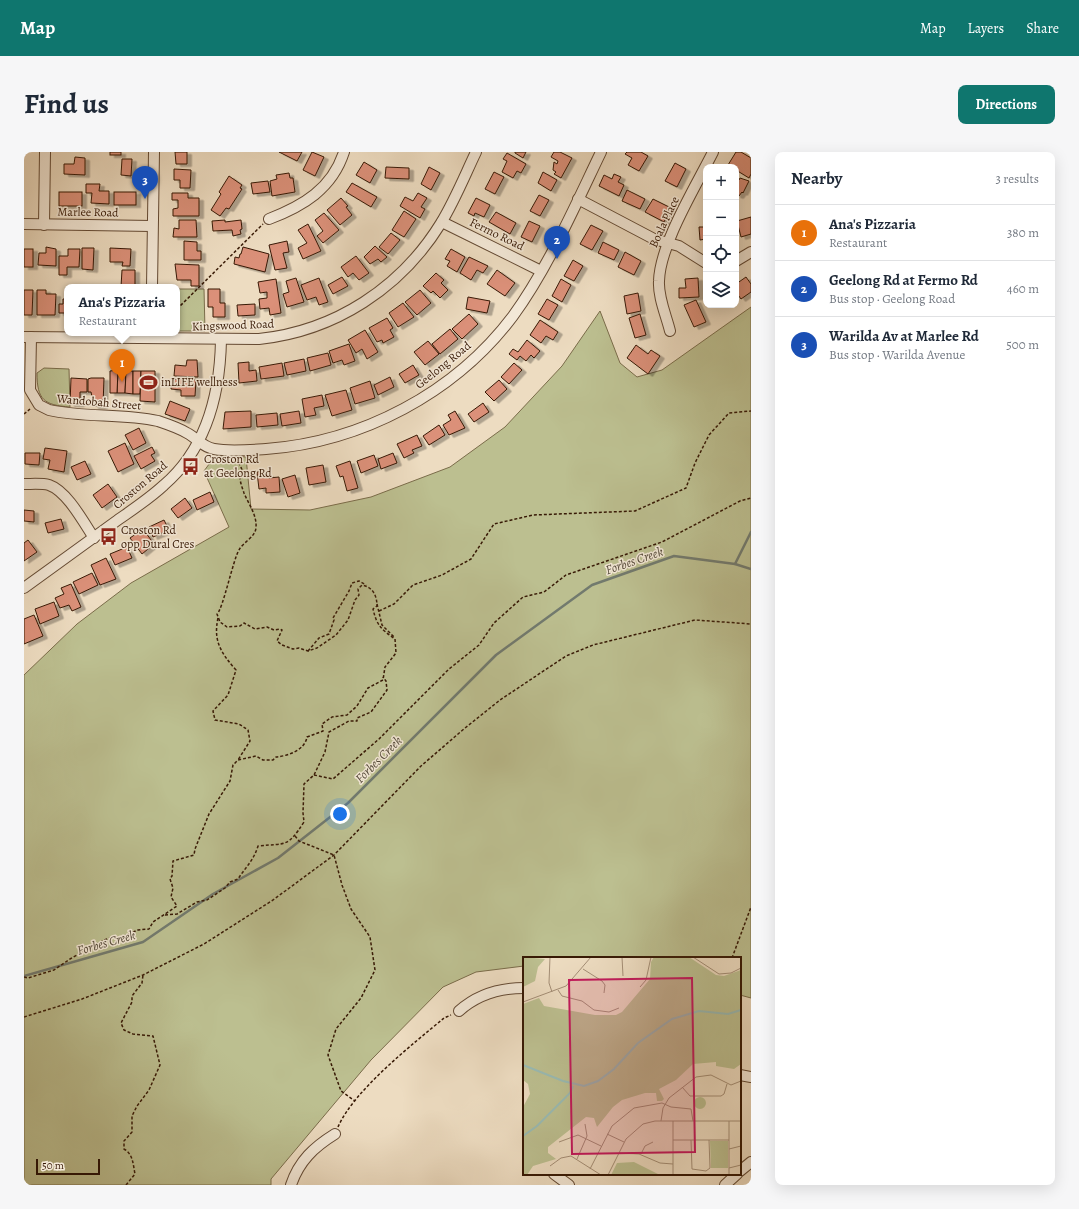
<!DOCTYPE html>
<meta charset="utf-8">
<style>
:root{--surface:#fff;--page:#f6f6f7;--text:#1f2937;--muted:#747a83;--line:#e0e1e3;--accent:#0f766e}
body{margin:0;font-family:Alegreya,serif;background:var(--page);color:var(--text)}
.controls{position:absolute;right:12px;top:12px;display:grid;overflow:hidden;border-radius:8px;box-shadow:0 4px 16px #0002}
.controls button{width:36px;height:36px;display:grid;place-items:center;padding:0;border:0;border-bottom:1px solid var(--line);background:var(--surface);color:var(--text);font:20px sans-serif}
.scale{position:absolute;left:12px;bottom:10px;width:64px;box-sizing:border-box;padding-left:4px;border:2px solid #371905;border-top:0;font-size:11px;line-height:14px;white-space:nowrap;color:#371905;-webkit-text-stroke:3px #f3e8d7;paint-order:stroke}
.you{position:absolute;left:316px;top:662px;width:14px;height:14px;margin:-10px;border:3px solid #fff;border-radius:50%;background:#1a73e8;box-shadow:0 0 0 6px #1a73e833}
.badge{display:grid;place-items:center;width:26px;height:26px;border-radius:50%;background:var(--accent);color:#fff;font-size:13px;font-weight:700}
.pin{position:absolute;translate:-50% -33px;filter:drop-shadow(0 1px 2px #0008)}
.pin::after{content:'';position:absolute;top:21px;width:14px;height:12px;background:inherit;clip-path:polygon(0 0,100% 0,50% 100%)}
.popup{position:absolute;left:40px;top:132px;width:116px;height:52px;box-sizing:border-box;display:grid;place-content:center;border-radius:8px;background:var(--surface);filter:drop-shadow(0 1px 3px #0005);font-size:13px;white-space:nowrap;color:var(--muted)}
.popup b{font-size:15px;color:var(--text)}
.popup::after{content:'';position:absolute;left:50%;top:100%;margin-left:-8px;border:8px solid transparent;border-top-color:var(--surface)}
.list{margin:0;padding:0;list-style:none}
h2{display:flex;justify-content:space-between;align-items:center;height:52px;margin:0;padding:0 16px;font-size:17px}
h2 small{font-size:13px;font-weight:400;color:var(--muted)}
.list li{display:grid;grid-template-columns:26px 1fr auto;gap:12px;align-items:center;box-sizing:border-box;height:56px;padding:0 16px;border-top:1px solid var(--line)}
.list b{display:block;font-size:15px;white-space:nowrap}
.list p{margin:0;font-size:13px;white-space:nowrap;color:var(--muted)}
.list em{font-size:13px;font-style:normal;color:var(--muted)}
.icon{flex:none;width:22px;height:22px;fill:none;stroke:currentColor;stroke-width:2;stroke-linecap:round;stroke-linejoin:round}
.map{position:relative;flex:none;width:727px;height:1033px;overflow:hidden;border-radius:8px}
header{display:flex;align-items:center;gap:24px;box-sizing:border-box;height:56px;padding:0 20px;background:var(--accent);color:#fff}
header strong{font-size:19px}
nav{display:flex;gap:22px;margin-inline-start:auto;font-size:14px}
.intro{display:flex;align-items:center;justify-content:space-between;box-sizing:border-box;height:96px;padding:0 24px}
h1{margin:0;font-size:28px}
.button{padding:10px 18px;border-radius:8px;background:var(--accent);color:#fff;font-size:14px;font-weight:700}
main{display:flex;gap:24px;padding:0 24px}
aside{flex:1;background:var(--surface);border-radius:8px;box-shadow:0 4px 16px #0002}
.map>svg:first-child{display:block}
.green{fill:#bcbf90;stroke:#7a6c4a}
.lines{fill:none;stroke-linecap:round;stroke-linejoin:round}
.stream{stroke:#727a6e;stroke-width:2.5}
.building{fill:#db9079;stroke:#371905;filter:url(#shadow)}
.minor-casing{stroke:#644a34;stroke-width:12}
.path{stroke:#371905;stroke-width:1.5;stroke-dasharray:3 2;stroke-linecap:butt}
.minor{stroke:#f3e8d7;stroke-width:10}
.labels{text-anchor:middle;stroke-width:3;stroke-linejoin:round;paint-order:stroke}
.street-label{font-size:12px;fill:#371905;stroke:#f3e8d7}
.poi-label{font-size:12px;fill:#371905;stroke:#f3e8d7;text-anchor:start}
.water-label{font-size:13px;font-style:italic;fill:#544a3a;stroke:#f3e8d7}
.inset-river{fill:none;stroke:#99bbb4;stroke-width:2}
.inset-road{fill:none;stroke:#a48e76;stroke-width:1}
.view{fill:#c2185b;fill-opacity:0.15;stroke:#c2185b;stroke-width:2}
.inset-edge{fill:none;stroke:#371905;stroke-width:2}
</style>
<header>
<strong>Map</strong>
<nav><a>Map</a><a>Layers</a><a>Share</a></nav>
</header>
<div class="intro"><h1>Find us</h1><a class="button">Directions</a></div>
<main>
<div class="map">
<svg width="727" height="1033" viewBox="0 0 727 1033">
<defs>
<filter id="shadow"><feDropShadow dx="4.5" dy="2.5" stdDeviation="0" flood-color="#0004"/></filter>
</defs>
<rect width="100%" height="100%" fill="#eddcc1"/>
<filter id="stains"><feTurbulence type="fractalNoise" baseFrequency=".005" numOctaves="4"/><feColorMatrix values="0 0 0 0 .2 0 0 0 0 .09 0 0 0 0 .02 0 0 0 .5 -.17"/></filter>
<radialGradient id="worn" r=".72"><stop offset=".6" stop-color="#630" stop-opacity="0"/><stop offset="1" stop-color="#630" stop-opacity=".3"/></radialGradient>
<g class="green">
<path d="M153,137h27l1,42h-28z"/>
<path d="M727,155v691l-11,-3v-37h-216v8l-48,6 -33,15 -72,73 -100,119v6h-247v-510l53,-51 54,-41 98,-56 -25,-56 11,-15 31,1 5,52 59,1 61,-13 79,-30 55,-40 57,-61 38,-55 20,52 17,14 25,-7z"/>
<path d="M20,216l25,1 1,38c-26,-2 -33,-7 -33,-34z"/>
</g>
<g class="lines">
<g class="stream">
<path d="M711,412l16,-32"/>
<path d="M0,824l119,-34 70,-48 65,-36 70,-55 148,-148 96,-70 82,-29 61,8 16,5"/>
</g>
</g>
<g class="building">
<rect x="86" y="0" width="11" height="3"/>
<path d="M151,0h12v12h-11z"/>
<path d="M255,0h23l-5,9z"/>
<path d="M288,0l12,5 -9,19 -12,-6z"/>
<path d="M491,0h11l-3,6 -8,-5z"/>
<path d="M530,0h6l12,6 -11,20 -7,-4 2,-2 -3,-2 1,-8 3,2 1,-3 -7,-4z"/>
<path d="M603,0h14l7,4 -9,15 -11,-6 4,-7 -7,-4z"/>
<path d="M712,0h5l10,6v16l-2,4 -13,-8v-3l-8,-2z"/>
<path d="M483,1l19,11 -5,9 -4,-2 -4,7 -11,-6 5,-11 -4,-2z"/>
<path d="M51,5l10,1v17l-21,-1v-10h10z"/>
<path d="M98,7h10l-1,17 -10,-1z"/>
<path d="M340,10l13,8 -7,13 -14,-8z"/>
<path d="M651,11l11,6 -9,18 -12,-6z"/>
<path d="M362,15l23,1v11l-24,-1z"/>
<path d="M405,15l11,6 -9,17 -10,-6z"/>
<path d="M150,17l17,1 -1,18h-10v-8h-6z"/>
<path d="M470,20l10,5 -9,17 -10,-5z"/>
<path d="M519,20l14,8 -6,11 -13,-8z"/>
<path d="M265,21l1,5h3l2,14 -23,4 -2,-15 7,-2 -1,-4z"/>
<path d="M590,22l7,3 -3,5 6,3 -5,11 -20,-10 5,-11 8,4z"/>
<path d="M205,24l13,9 -2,3 2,1 -13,20 -3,-1 -6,8 -9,-6 10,-16 -2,-2z"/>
<path d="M716,26l9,3 -6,12 -1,-1 -3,4 -3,-1v-16l3,1z"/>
<path d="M244,29l2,11 -17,2 -2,-11z"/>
<path d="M328,31l25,14 -6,10 -25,-15z"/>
<path d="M62,32h14l-1,7h10v13l-18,-1 1,-10h-6z"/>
<path d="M603,38l18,9 -5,10 -18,-8z"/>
<rect x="35" y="40" width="23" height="14"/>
<rect x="90" y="40" width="22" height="13"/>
<path d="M148,41h16v5h11v18h-26v-7l5,-1v-8h-6z"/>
<path d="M394,41l9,5 -6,9 4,2 -5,9 -20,-12 5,-9 8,4z"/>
<path d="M515,43l10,5 -9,16 -10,-5z"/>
<path d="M317,46l7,8 -2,1 6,8 -12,10 -13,-15z"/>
<path d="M452,46l14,7 -6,12 -9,-4 -1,3 -6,-3z"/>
<path d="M629,47l18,9 -7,14 -19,-10z"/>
<path d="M380,59l12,8 -12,18 -12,-7z"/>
<path d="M472,60l20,11 -6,11 -21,-12z"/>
<path d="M300,61l15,17 -16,13 -6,-7 6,-5 -8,-11z"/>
<path d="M727,65v17l-10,3 -4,-16z"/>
<path d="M155,68h17l1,17h-24l1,-9 5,1z"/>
<path d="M201,68v2l16,-2 1,9 -2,1 1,4 -8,2 -1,-6 -19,1 -1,-10z"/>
<path d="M505,69l11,5 -8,16 -11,-5z"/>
<path d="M284,72l13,27 -18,8 -5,-11 9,-5 -9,-13z"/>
<path d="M567,73l12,6 -11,19 -12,-6z"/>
<path d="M675,75h7v12l-6,1z"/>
<path d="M367,81l9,7 -12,14 -9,-7z"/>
<path d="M160,89l13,1v9h4v9h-17z"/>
<path d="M263,89l2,11 -6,1 4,15 -12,2 -6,-25z"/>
<path d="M579,90l16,8 -5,10 -16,-7z"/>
<path d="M351,94l12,11 -6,5 -3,-3 -8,5 -6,-7z"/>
<path d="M22,95l10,2v17l-18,-1 1,-12h7z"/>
<path d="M219,95l26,7 -4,18 -31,-8 1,-7 4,1 1,-4h1z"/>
<path d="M58,96h12l-1,22 -11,-1z"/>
<path d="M86,96l21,1 -1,17h-8l1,-4h-13z"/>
<rect x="0" y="97" width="9" height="18"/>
<path d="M44,97h12l-1,18h-12v8h-8v-19h9z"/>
<path d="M427,97l14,8 -8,15 -10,-6 3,-5 -5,-2z"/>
<path d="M601,100l16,9 -7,14 -16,-8z"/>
<path d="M332,104l13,17 -10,7 -6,-7 -5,4 -7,-10z"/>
<path d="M445,105l19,9 -5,7 -6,-3 -6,10 -11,-7z"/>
<path d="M549,108l10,6 -9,15 -10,-5z"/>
<path d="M151,112l24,1v21h-8v-6h-14z"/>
<path d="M98,118h13v17h-14z"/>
<path d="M473,118l18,13 -10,13 -18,-12z"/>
<path d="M412,121l8,7 -3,3 7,7 -8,8 -7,-7 -2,2 -8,-7z"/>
<path d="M318,125l6,9 -15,8 -5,-9z"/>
<path d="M722,125l5,7v8l-10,7 -5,-7v-8z"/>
<path d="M272,126l8,24 -17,5 -4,-13 6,-2 -3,-11z"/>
<path d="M295,126l9,24 -9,3 -3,-8 -9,3 -6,-15z"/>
<path d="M674,126l1,19 -20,1v-10h7l-1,-9z"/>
<path d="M252,127l5,34 -11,2 -1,-7 -9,1 -1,-10 8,-1v-6l-7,1 -2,-11z"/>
<path d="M537,127l10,6 -9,17 -10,-6z"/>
<path d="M184,137h12v14h5v14h-12v-10h-5z"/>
<path d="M0,138h9l-1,25h-8z"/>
<path d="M13,138h9v4h10l-1,21h-18z"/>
<path d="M396,138l11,13 -14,12 -12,-13z"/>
<path d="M614,141l3,18 -14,3 -3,-18z"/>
<path d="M444,145l22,4 -3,12 -21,-4z"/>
<path d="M39,147h4v14h-8v-9h4z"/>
<path d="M523,147l11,6 -9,15 -11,-6z"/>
<path d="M672,148l10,22 -12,5 -10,-22z"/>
<path d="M379,151l11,14 -16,10 -9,-14z"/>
<path d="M231,152v11l-17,1 -1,-11z"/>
<path d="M445,162l9,10 -16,15 -10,-10z"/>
<path d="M616,162l6,21 -11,3 -6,-20z"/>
<path d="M363,166l6,10 -3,2 4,7 -11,6 -1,-3 -5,2 -8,-14z"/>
<path d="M516,168l18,12 -5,8 -7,-4 -5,7 -11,-8z"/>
<path d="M426,177l8,10 -18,15 -8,-10z"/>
<path d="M341,178l13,22 -11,7 -5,-10 -6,4 -8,-13z"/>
<path d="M503,188l13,11 -6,7 -3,-3 -5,6 -6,-5 -3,4 -8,-6 4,-5 5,3z"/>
<path d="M404,189l11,13 -14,11 -11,-13z"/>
<path d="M325,192l6,17 -11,4 -2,-5 -9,3 -4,-12z"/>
<path d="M612,193l12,9 3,-4 9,6 -12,18 -21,-16z"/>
<path d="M304,201l3,12 -21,6 -3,-13z"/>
<path d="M280,207l2,12 -19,4 -3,-12z"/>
<path d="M163,208h10l1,17 -24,-1 1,-11 11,1z"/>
<path d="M225,210v9l7,-1 1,11 -18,2 -1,-20z"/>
<path d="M258,211l2,13 -23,3 -2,-12z"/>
<path d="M490,211l8,7 -13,14 -8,-7z"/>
<path d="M389,213l6,10 -14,8 -6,-9z"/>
<path d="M94,218l8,1 -1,22h-8z"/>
<path d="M94,218l-1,23h-7v-22z"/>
<path d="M102,219h7v23l-8,-1z"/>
<path d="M109,219h8l-1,23h-7z"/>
<path d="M117,219h14v31l-15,-1z"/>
<path d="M366,225l4,10 -16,8 -4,-10z"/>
<path d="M47,226l16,1v13h-7v12h-10z"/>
<path d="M67,226h13l-1,28h-9l-3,-14h-3v-13z"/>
<path d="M148,227l24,1 -1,16h-14v-6l-10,-1z"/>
<path d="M475,228l8,9 -13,12 -9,-9z"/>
<path d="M346,229l5,17 -20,6 -5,-16z"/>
<path d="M322,238l6,20 -20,6 -7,-21z"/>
<path d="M298,243l2,11 -10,2 2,7 -11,2 -3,-18z"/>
<path d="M146,249l20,8 -5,12 -20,-7z"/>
<path d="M459,251l6,9 -15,10 -6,-8z"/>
<path d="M227,259v16l-28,2 2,-17z"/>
<path d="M275,259l2,12 -19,3 -2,-12z"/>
<path d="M431,259l10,17 -16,7 -6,-10 8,-5 -3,-5z"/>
<path d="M253,261l1,12 -21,2 -1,-12z"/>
<path d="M415,273l6,10 -16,10 -6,-9z"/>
<path d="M115,276l7,15 -13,7 -8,-15z"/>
<path d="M393,283l5,11 -10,4 2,3 -10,5 -7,-14z"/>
<path d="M101,291l9,21 -16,8 -10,-21z"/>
<path d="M128,295l3,6 -4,2 4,6 -14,8 -7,-13z"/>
<path d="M21,296l22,3 -3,21 -16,-3 2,-9 -7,-1z"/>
<path d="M1,301h15l-1,12 -14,-1z"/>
<path d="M369,301l4,10 -16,6 -3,-10z"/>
<path d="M350,303l4,11 -17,7 -4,-12z"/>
<path d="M61,309l6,13 -14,6 -6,-13z"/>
<path d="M326,309l8,27 -11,3 -4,-15 -3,1 -4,-11z"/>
<path d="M299,313l3,17 -17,3 -3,-17z"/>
<path d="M240,319v4l5,-1v4l10,-1 1,15 -14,1v-5l-7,1 -2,-17z"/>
<path d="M271,323l5,18 -12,4 -6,-18z"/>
<path d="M84,332l9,13 -15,11 -9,-13z"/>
<path d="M186,340l4,10 -17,8 -4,-10z"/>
<path d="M161,346l7,10 -14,10 -7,-9z"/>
<path d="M0,358l10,1v11l-10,-1z"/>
<path d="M37,367l3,10 -16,4 -3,-10z"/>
<path d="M140,368l5,10 -16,7 -4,-10z"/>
<path d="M119,377l11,15 -12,10 -12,-16z"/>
<path d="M4,388l9,12 -13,9v-18z"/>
<path d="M103,395l5,11 -17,7 -5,-11z"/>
<path d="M82,406l10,21 -16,6 -9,-20z"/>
<path d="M68,421l6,12 -19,9 -6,-12z"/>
<path d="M47,432l10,23 -9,4 -3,-6 -9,3 -5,-10 9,-4 -3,-6z"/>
<path d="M30,450l5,14 -19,8 -5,-15z"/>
<path d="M10,463l9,21 -19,8v-25z"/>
</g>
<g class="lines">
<defs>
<g id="minor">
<path d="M554,47l76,40 25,7 27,17"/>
<path d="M245,67c34,-13 63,-30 75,-67"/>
<path d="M418,70l99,49"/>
<path d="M0,72l128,2"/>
<path d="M20,73l1,-73"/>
<path d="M712,109l15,-9"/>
<path d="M128,135l2,-135"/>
<path d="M646,179c-4,-16 -12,-34 -11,-50 1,-37 37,-95 54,-129"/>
<path d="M0,185l235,2c76,-8 142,-51 182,-116 14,-23 24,-48 35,-71"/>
<path d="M7,185l-1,53 9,15 10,5c36,8 73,3 109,11 9,3 21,7 29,12 10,5 15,14 27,16 16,3 35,1 52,0 96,-7 189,-56 247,-133 35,-48 62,-110 88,-164"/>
<path d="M0,332c8,0 18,-1 25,1 18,6 35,38 45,53"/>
<path d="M0,436c30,-22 61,-44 91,-66 17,-12 34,-23 49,-37 43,-37 56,-91 57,-145"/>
<path d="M435,859c19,-17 40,-23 65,-23"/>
<path d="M716,923l11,2"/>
<path d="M716,1019l11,-9"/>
<path d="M530,1022l15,11"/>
<path d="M267,1033c8,-24 23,-38 44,-51"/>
<path d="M701,1033l12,-11"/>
</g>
</defs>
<use href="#minor" class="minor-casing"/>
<g class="path">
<path d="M153,157l86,-85"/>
<path d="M0,262l6,-5"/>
<path d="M353,452l5,21 12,12"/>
<path d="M355,459l15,-7 19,-19 29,-10 29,-16 23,-35 39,-9 102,-4 51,-23 9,-25 14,-28 20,-22 22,-2"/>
<path d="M194,466c-5,23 3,35 18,52l-8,25 -15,16 2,9 24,4 9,6 2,11 -12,19"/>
<path d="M284,499l11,-13 10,-4 5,-14 -1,-2 16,-27 3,-8 7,-2 7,4"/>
<path d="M290,623l19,4 46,-40 70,-70 30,-24 15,-22 29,-26 21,-5 22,-17 96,-33 78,-41 11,-3"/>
<path d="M271,684l4,5 35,14 8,30 9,24 19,28 5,33 -14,28 -25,31 -8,26 13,36 14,10"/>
<path d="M141,763l12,-1 20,-12 10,-2 18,-12 5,-6 8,-3c7,-11 16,-19 20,-33 29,-3 29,2 46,-24l-1,-9 1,-29 10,-9 11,-23 4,-20 20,-11h8v-3l14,-6 16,-22 -1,-9 -3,-4"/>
<path d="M708,806l19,-51"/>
<path d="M0,825l4,1 26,-8 16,-11 34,-19 9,-3h9l16,-7 11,-1 4,-7 24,-16 -6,-9 2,-9 -3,-9 2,-3 1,-15 21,-6 1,-6 14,-35 21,-33 3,-16 5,-5 18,-4 7,4h10l3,-3c12,-1 29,-7 31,-20l16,-6 -1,-7 10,-7 15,-2 10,-9 11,-18 15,-8 2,-13 11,-14 -1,-14c-14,-10 -18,-13 -22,-30l4,-3c0,-10 -4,-19 -15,-21l-4,4 1,6 -4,5 -7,20 -12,15 -19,13 -9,3 -9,-3 -6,1 -11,-4 -5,-4 5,-11 -2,-1 -6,1 -7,-3 -12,2 -11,-6 -4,3 -13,1 -7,-5 -3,-8c6,-5 16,-54 22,-64 4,-8 17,-13 17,-23 1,-12 -8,-24 -12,-34 -1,-3 -4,-11 -4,-15 0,-1 2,-4 2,-8 -1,-4 -4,-7 -5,-11"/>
<path d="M0,865l58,-18 61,-24 61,-31 69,-44 61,-45 87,-89 44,-38 35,-28 66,-44 27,-11 102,-25 56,4"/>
<path d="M314,975c16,-37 75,-83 106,-109l7,-3"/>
<path d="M102,1033l9,-11c-2,-10 -2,-20 -11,-25v-8l8,-9v-16l5,-10 12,-16 11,-25 -7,-29 -20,-2 -9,-4 -3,-7 11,-21v-6l10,-13 1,-8"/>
</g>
<use href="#minor" class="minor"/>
</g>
<defs>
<symbol id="stadium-bare" viewBox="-9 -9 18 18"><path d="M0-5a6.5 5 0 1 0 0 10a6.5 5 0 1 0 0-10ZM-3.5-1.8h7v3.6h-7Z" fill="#8f2418" stroke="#f3e8d7" stroke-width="2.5" paint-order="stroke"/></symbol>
<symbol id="bus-bare" viewBox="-9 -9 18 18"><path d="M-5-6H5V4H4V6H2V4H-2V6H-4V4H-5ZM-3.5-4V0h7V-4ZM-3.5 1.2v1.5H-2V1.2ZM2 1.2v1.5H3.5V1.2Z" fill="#8f2418" stroke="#f3e8d7" stroke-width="2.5" paint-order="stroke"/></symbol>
</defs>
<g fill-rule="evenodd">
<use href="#stadium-bare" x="112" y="218" width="25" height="25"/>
<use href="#bus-bare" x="154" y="302" width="25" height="25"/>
<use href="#bus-bare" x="72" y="372" width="25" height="25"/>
</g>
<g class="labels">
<g class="street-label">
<text transform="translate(64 60) rotate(1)" y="4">Marlee Road</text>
<text transform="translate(640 70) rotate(-65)" y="4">Boala Place</text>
<text transform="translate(473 82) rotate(26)" y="4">Fermo Road</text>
<text transform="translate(209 173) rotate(-2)" y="4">Kingswood Road</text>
<text transform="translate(419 213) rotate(-39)" y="4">Geelong Road</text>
<text transform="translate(75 250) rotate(5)" y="4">Wandobah Street</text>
<text transform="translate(116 333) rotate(-40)" y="4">Croston Road</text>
</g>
<g class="poi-label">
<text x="137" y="234">inLIFE wellness</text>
<text x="180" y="311">Croston Rd<tspan x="180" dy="14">at Geelong Rd</tspan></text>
<text x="97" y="382">Croston Rd<tspan x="97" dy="14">opp Dural Cres</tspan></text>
</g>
<g class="water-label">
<text transform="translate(610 408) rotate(-19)" y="5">Forbes Creek</text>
<text transform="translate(354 607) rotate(-45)" y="5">Forbes Creek</text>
<text transform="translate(82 790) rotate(-16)" y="5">Forbes Creek</text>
</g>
</g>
<g transform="translate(499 805)">
<rect width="218" height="218" fill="#eddcc1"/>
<path d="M0,0l22,2 -7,8 -3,14 -12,6zM131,0h35l27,18 8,1 17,-6v94l-7,5 -18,-3v-4l-23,2 -17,16 -17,9 5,10 -2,2h-5l-1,-8h-11l-23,7 -9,7 -16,20 -3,-9 -8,-1 -38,30v6l8,6 -23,7 -6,9h-4v-68l7,-13 -2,-10 -5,-4v-76l16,-6 5,8 51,9h21l6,-3 28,-33 1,-17zM171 146a6 6 0 1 1 12 0a6 6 0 1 1-12 0ZM187,184h18v27h-17zM111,205l26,13h-49l6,-12z" fill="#bcbf90"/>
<path class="inset-river" d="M0,108l40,16 21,5 14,-5 16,-12 24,-26 34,-24 27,-8 29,3 13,-4M0,179l14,-10 33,-33 3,-7"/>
<path class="inset-road" d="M27,0l-1,26 3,9M99,0l1,19M170,0l26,17 12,-1 10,-5M60,12l19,12 3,4 -1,8M117,30l6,-7 5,-23M35,33l4,6 20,5 12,9 15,2 10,-4M0,45l43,-16 25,-29M159,130l8,9h31l3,-2 3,-10M138,164l2,-13 6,-10 27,-21 15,-2 20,10 10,-4M150,164v54M84,177l17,8M150,183h56M168,183l1,29 14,2 4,-3 -1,-28M36,185l19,-7 23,11M206,192l12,-3M96,196l20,1 21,9 13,1M118,197l4,-8 8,-4M54,202l10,-23 -2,-12M27,209l11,-8 10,-2 30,19M206,211l12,-3M67,212l22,-43 22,-18 28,-5 9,4 20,2 2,12M85,218l18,-36 17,-15 12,-3h86M206,218v-54"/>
<path class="view" d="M169,21l3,174 -123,2 -3,-174z"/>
<rect width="218" height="218" class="inset-edge"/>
</g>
<rect width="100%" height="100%" filter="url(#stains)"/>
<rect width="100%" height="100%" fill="url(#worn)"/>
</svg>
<div class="controls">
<button>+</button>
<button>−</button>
<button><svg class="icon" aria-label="locate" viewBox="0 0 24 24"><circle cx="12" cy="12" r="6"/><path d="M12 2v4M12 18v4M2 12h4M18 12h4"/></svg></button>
<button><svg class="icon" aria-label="layers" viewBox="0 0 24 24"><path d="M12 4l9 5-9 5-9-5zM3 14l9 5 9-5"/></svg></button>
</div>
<div class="scale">50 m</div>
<div class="you"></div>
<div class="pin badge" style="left:98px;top:230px;background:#e8710a">1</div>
<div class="popup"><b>Ana's Pizzaria</b>Restaurant</div>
<div class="pin badge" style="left:533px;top:107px;background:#1a4fb4">2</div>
<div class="pin badge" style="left:121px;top:47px;background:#1a4fb4">3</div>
</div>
<aside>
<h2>Nearby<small>3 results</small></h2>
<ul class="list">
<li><span class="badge" style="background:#e8710a">1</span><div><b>Ana's Pizzaria</b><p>Restaurant</p></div><em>380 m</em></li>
<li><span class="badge" style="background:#1a4fb4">2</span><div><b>Geelong Rd at Fermo Rd</b><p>Bus stop · Geelong Road</p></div><em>460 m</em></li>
<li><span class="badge" style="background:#1a4fb4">3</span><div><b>Warilda Av at Marlee Rd</b><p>Bus stop · Warilda Avenue</p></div><em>500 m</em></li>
</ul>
</aside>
</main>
